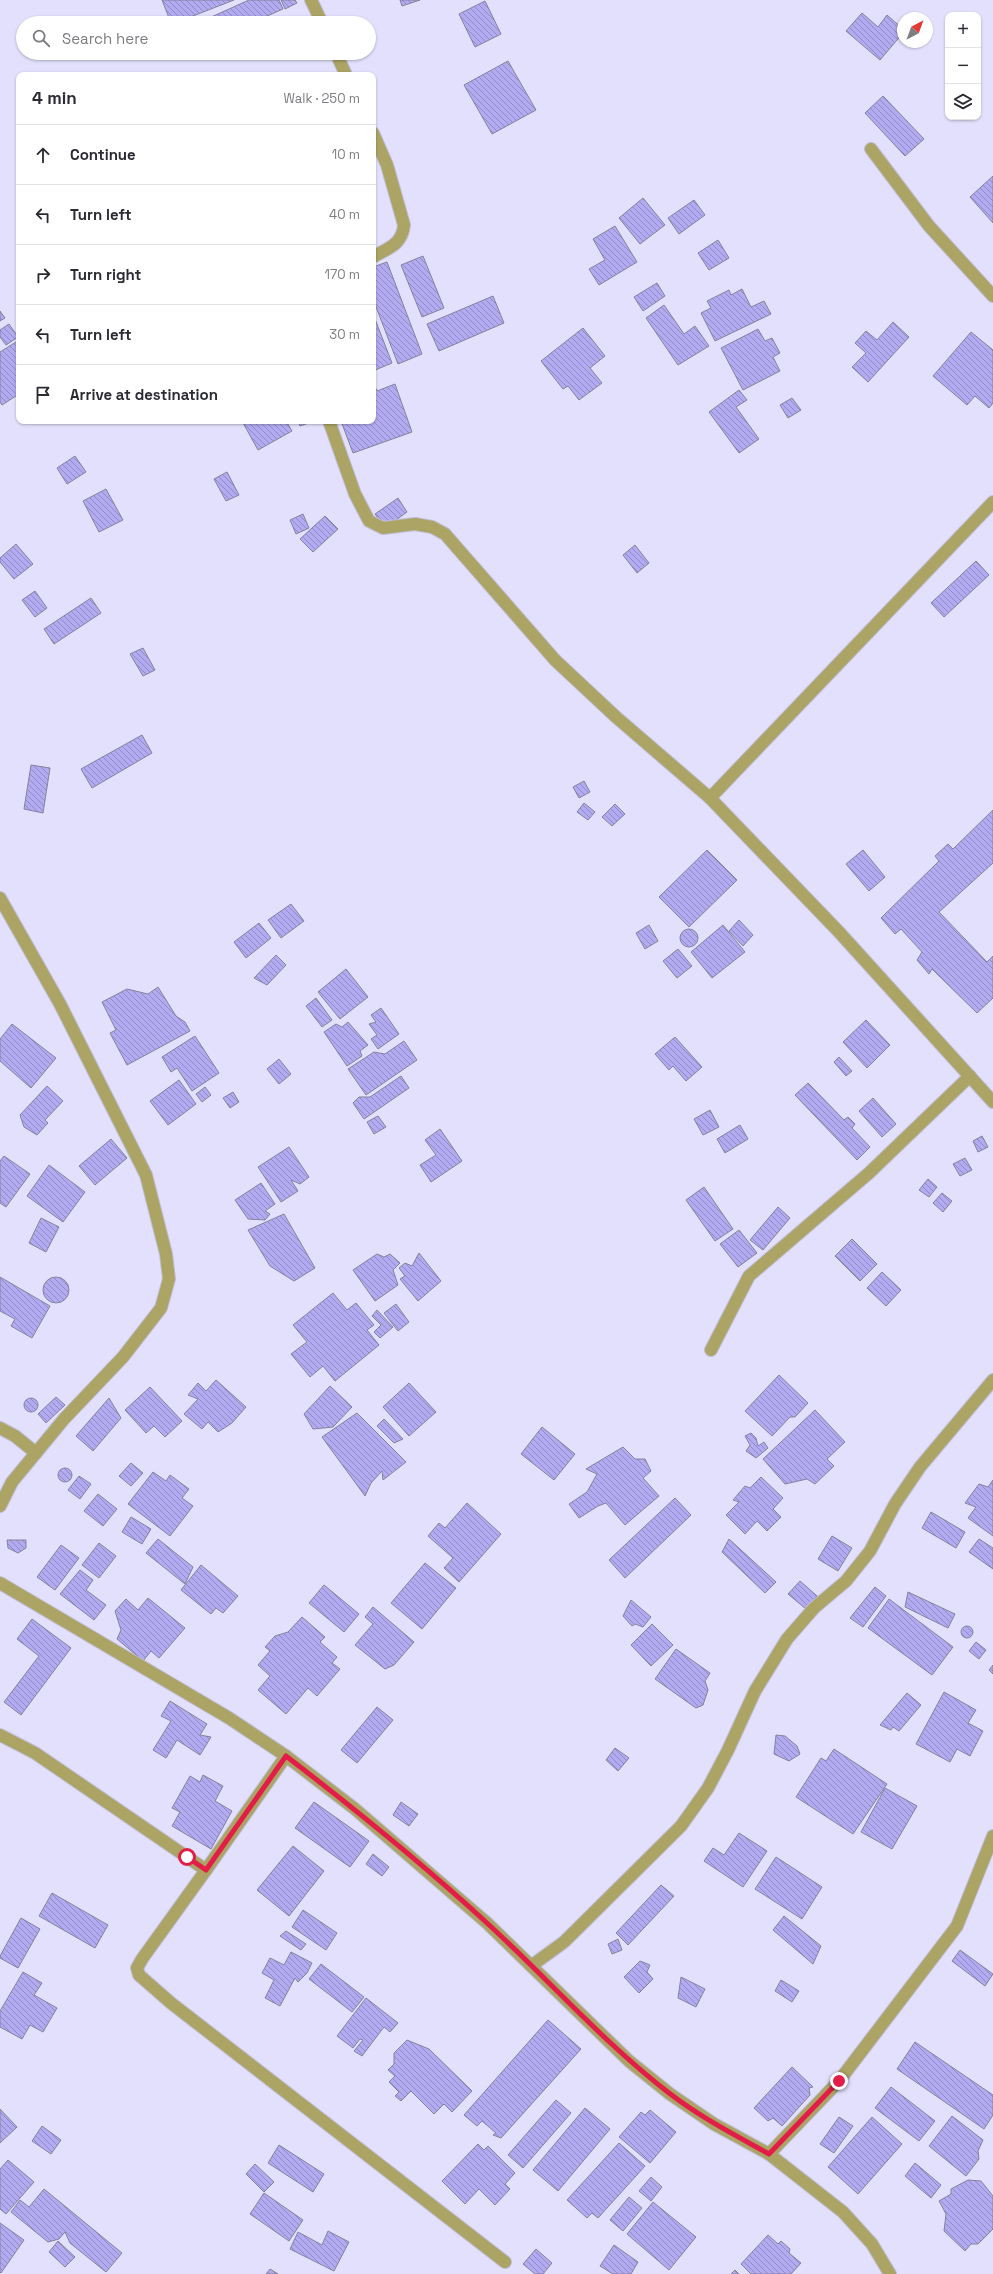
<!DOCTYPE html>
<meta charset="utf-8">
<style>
:root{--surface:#fff;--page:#f7f7f7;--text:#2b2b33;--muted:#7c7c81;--line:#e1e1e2}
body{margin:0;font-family:"Space Grotesk",sans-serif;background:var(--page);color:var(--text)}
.controls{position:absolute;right:12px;top:12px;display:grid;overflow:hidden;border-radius:8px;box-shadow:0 1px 3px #0004}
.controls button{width:36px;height:36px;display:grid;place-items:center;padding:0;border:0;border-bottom:1px solid var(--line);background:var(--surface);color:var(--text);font:20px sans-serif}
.compass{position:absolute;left:897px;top:12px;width:36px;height:36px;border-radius:50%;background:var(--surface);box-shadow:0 1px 3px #0004;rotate:41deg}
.stop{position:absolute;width:12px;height:12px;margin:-9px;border:3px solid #e11d48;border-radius:50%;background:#fff}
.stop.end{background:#e11d48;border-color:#fff;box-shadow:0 1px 4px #0008}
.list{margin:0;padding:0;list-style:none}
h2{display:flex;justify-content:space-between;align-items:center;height:52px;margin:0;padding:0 16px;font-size:17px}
h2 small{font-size:13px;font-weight:400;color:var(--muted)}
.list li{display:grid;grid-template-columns:26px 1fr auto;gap:12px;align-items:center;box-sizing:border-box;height:60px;padding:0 16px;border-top:1px solid var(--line)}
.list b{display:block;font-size:15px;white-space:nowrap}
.list em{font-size:13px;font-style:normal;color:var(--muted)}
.icon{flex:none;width:22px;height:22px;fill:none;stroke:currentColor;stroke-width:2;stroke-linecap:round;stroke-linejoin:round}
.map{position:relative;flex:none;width:993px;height:2274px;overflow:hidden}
.search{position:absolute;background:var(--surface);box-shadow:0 1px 3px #0004;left:16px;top:16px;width:360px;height:44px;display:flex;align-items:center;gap:10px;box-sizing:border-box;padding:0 14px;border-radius:22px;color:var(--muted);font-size:15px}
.panel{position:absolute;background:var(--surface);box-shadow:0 1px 3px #0004;left:16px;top:72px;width:360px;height:352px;border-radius:8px}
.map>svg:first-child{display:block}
.building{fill:url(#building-back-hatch);stroke:#84829b}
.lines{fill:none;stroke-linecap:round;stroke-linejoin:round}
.street-casing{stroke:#bfbdd6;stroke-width:14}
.street{stroke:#aba465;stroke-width:12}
.route{stroke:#e11d48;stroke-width:5}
</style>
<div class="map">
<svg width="993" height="2274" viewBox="0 0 993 2274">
<defs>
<pattern id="building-back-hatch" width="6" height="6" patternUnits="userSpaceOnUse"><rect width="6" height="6" fill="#b3abf2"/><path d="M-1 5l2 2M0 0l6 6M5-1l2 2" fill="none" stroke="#918bc4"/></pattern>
</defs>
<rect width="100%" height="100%" fill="#e2e0fc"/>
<g class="building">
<path d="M162,0h72l-59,23h-4z"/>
<path d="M249,0h30l4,9 -32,14h-53z"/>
<path d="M281,0h14l2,3 -12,6z"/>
<path d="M400,0h20l-18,6z"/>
<path d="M485,1l16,33 -26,13 -16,-33z"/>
<path d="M862,13l16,14 9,-12 16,14v4l-23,27 -34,-29z"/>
<path d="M508,61l28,49 -44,24 -28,-49z"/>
<path d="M883,96l41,43 -19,17 -40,-43z"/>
<path d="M993,176v47l-23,-26z"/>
<path d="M643,198l22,27 -25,19 -21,-26z"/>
<path d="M694,200l11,15 -26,19 -11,-16z"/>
<path d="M615,226l22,36 -38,23 -10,-16 16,-9 -12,-21z"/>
<path d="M718,240l11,18 -20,12 -11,-17z"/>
<path d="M423,256l21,52 -22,9 -21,-52z"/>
<path d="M387,262l35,92 -24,10 -25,-65v-32z"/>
<path d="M657,283l8,13 -22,15 -9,-14z"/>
<path d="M742,289l9,18 13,-6 7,13 -56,27 -14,-28 10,-5 -4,-7 22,-11 2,5z"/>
<path d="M493,296l11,27 -65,28 -12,-27z"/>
<path d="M664,305l20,29 11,-8 14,20 -31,19 -32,-47z"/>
<path d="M0,311l5,7 -5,3z"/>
<path d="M373,314l19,49 -19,8z"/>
<path d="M893,322l16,15 -41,45 -16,-15 14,-14 -11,-10 11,-12 11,9z"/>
<path d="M9,324l9,13 -12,8 -6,-8v-7z"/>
<path d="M583,328l22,28 -15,12 12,15 -23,17 -11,-14 -5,3 -22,-28z"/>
<path d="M758,329l7,12 7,-3 8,15 -7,4 7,14 -37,19 -22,-42z"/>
<path d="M971,332l22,18v53l-4,5 -14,-12 -8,9 -34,-29z"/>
<path d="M16,342l3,5v47l-17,11 -2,-3v-50z"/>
<path d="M373,382l4,9 18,-7 17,48 -59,21 -12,-32h32z"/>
<path d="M739,390l8,10 -11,7 23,32 -20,14 -30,-41z"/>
<path d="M792,398l9,12 -13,8 -8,-13z"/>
<path d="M242,421h44l6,10 -34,19z"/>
<path d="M298,421h16l-14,5z"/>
<path d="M75,456l11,16 -19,12 -10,-16z"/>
<path d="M227,472l12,23 -13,6 -12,-22z"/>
<path d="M106,489l17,31 -24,12 -16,-31z"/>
<path d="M398,498l9,14 -22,16 -10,-14z"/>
<path d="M303,514l6,14 -13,6 -6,-14z"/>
<path d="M325,516l13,13 -25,23 -13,-13z"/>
<path d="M16,544l17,20 -19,15 -14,-17v-4z"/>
<path d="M635,545l14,18 -12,10 -14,-18z"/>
<path d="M976,561l13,14 -45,42 -13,-14z"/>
<path d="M35,591l12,17 -12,9 -13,-17z"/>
<path d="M91,598l10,15 -47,31 -10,-15z"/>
<path d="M143,648l12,22 -12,6 -13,-22z"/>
<path d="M142,735l10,18 -60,35 -11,-19z"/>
<path d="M31,765l19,3 -7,45 -19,-4z"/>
<path d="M584,781l6,11 -11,6 -6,-11z"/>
<path d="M584,803l11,9 -7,8 -11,-8z"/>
<path d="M615,804l10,10 -13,12 -10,-9z"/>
<path d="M993,810v53l-54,49 48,50 6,-6v42l-16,15 -45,-44 -3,5 -12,-14 5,-8 -21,-23 -6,5 -14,-16 58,-57 -4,-5 13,-12 5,5z"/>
<path d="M707,850l30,30 -48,47 -30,-30z"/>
<path d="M863,850l22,27 -16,14 -23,-27z"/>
<path d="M291,904l13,17 -23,17 -13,-18z"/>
<path d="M739,920l14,15 -10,11 -14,-15z"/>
<path d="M259,923l12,15 -25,20 -12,-16z"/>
<path d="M649,925l9,16 -13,8 -9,-16z"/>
<path d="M723,925l22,27 -33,26 -21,-26z"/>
<circle cx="689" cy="938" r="9"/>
<path d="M678,949l14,17 -15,12 -14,-17z"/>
<path d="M276,955l10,10 -19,20 -13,-7z"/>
<path d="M346,969l22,28 -28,22 -22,-27z"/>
<path d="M158,987l18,29 9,6 5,9 -63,34 -17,-32 6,-3 -14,-28 25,-13 21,5z"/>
<path d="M316,998l16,22 -10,7 -16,-21z"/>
<path d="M381,1008l18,26 -21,15 -7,-10 6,-4 -8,-11 7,-2 -5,-7z"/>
<path d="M866,1020l24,25 -23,23 -24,-26z"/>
<path d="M348,1022l20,23 -8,6 2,5 -15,10 -23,-34 12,-8 6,3z"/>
<path d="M12,1024l44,34 -25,30 -31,-27v-22z"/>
<path d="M195,1036l24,37 -27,18 -15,-23 -6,4 -9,-15z"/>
<path d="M675,1037l27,30 -16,14 -13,-15 -4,4 -14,-16z"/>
<path d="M404,1041l13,19 -51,35 -18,-26 26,-17 11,2z"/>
<path d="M839,1057l13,14 -6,5 -12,-14z"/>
<path d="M279,1059l12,15 -12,10 -12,-15z"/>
<path d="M401,1076l8,12 -45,31 -11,-16 6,-6h11z"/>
<path d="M179,1080l17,24 -28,21 -18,-24z"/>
<path d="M808,1083l36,37 4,-3 7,7 -3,4 18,19 -13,13 -62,-65z"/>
<path d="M47,1086l16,15 -18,19 3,3 -11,12 -13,-8 -4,-12z"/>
<path d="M205,1087l6,8 -9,7 -6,-8z"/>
<path d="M233,1092l6,10 -9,6 -7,-10z"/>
<path d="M873,1098l23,26 -14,13 -23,-26z"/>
<path d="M710,1110l9,17 -16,8 -9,-16z"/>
<path d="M378,1116l8,11 -12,7 -7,-12z"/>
<path d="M740,1125l8,14 -23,14 -8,-14z"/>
<path d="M440,1129l22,32 -31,21 -11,-17 16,-10 -11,-15z"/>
<path d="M982,1136l6,11 -10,5 -5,-11z"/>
<path d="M111,1139l16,19 -32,27 -16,-19z"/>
<path d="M289,1147l20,30 -9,7 -9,-4 7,11 -17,11 -23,-35z"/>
<path d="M4,1156l26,18 -24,33 -6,-4v-42z"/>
<path d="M965,1158l7,12 -12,6 -7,-12z"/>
<path d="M49,1165l36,27 -22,30 -36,-26z"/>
<path d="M928,1179l9,8 -8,10 -10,-7z"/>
<path d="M261,1183l14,21 -10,7 5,3 -5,6 -17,-1 -13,-19z"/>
<path d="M704,1187l29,42 -18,12 -29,-41z"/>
<path d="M942,1193l10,8 -9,11 -10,-9z"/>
<path d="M778,1207l12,11 -27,32 -13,-10z"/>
<path d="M284,1214l31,54 -21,13 -24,-15 -22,-36z"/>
<path d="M41,1218l18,9 -13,25 -17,-9z"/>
<path d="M739,1230l18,23 -19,14 -18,-23z"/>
<path d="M852,1239l25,25 -17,17 -25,-25z"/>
<path d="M419,1253l22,28 -23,20 -18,-22 5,-3 -6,-8 6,-5 7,3z"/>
<path d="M377,1254l7,3 6,-3 10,9 -7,7 5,15 -23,16 -22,-31z"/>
<path d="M882,1272l19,18 -15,16 -19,-18z"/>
<path d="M0,1277l50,29 -18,32 -21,-12 4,-7 -15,-8z"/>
<circle cx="56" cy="1290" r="13"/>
<path d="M333,1293l14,17 9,-7 18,22 -7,5 12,15 -44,36 -12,-15 -13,11 -19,-23 16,-12 -14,-17z"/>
<path d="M396,1304l13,18 -11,9 -14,-18z"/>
<path d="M377,1310l16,17 -13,11 -6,-6 7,-7 -9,-9z"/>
<path d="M779,1375l29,28 -13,14h-5l-18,19 -27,-25z"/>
<path d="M216,1380l30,27 -14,16 -14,9 -10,-10 -6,7 -18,-15 14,-15 -10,-4 10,-12 8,8z"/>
<path d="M409,1383l27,29 -27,24 -26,-29z"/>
<path d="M330,1386l22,21 -19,20 -20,2 -9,-15z"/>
<path d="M150,1387l32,34 -17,16 -11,-11 -8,7 -21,-23z"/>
<path d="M56,1397l9,8 -19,18 -8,-9z"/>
<path d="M109,1398l12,20 -28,33 -17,-15z"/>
<circle cx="31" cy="1405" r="7"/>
<path d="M815,1410l30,32 -18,17 7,7 -19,18 -8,-5 -22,5 -22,-25z"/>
<path d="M357,1413l49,49 -23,18 -1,-9 -11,12 -6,13 -43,-59z"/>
<path d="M384,1419l19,20 -9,4 -17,-17z"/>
<path d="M542,1427l33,27 -21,26 -33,-26z"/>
<path d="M751,1433l5,5 2,8 6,-4 4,6 -12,10 -10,-7 4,-6 -5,-9z"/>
<path d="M623,1447l12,12h10l6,12 -8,7 16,18 -34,29 -19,-22 -8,3 -19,12 -10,-14 18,-12 10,-18 -11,-5z"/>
<path d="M131,1463l12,10 -12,13 -12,-10z"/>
<circle cx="65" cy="1475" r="7"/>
<path d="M153,1472l13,9 4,-6 19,14 -7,9 11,8 -23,30 -42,-32z"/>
<path d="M79,1476l12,8 -11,15 -12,-9z"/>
<path d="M761,1477l22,21 -10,11 8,8 -14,14 -10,-10 -12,13 -19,-19 13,-13 -6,-2 12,-14 5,2z"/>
<path d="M993,1480v56l-25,-18 8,-11 -11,-4 14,-19 9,3z"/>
<path d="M98,1494l19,15 -14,17 -19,-15z"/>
<path d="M675,1498l16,17 -66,63 -16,-18z"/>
<path d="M467,1503l34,31 -42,48 -15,-14 9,-10 -25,-22 11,-13 6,5z"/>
<path d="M931,1512l34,20 -9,16 -34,-20z"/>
<path d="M131,1517l20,12 -9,15 -20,-12z"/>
<path d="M832,1536l20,12 -14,23 -20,-12z"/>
<path d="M158,1539l35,28 -8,17 -39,-31z"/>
<path d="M729,1539l47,43 -11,11 -43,-41z"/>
<path d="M979,1539l14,9v21l-24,-17z"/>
<path d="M7,1540h19v8l-8,5 -10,-5z"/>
<path d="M99,1543l17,13 -17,22 -17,-13z"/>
<path d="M61,1545l18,13 -24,32 -18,-13z"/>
<path d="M425,1563l31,25 -34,41 -31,-26z"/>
<path d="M201,1565l37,31 -15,17 -7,-5 -5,6 -30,-24z"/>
<path d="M80,1570l13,10 -7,10 20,15 -12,15 -34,-26z"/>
<path d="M800,1581l17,15 -11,13 -18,-15z"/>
<path d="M324,1585l35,29 -15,18 -35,-29z"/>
<path d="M875,1587l11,9 -23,31 -13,-9z"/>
<path d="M908,1592l47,22 -7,14 -43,-21z"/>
<path d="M148,1598l37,30 -26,30 -8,-7 -8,10 -26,-22 4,-9 -6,-19 11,-12 12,11z"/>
<path d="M889,1599l64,48 -21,28 -64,-47z"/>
<path d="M631,1600l20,17 -8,10 -8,-3 -3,2 -9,-10z"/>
<path d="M373,1607l41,35 -20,23 -9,4 -30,-24 18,-21 -8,-7z"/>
<path d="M302,1617l23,20 -5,5 17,15 -5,6 8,6 -23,27 -9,-8 -22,26 -28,-24 12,-14 -12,-11 12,-14 -5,-4 10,-11 13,-4z"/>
<path d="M32,1619l39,29 -50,67 -17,-13 35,-46 -22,-17z"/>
<path d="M652,1624l21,21 -22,21 -20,-21z"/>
<circle cx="967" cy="1632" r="6"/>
<path d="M976,1642l10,8 -7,9 -10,-8z"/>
<path d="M676,1649l34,24 -5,8 3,9 -5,15 -7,3 -41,-29z"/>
<path d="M993,1665v9l-4,-4z"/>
<path d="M944,1692l32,18 -8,13 15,8 -13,25 -13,-7 -7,13 -34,-18z"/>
<path d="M907,1693l14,12 -22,26 -6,-4 -2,3 -11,-5z"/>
<path d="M170,1701l37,23 -7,11 11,2 -11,18 -23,-15 -11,18 -13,-8 18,-29 -10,-5z"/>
<path d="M377,1707l16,13 -36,43 -16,-13z"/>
<path d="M776,1735l9,1 12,10 3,8 -11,7 -15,-7z"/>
<path d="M615,1748l14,10 -11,13 -12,-11z"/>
<path d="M834,1749l53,35 -34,50 -57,-37 25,-39 5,3z"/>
<path d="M203,1775l20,11 -8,15 17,10 -21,38 -39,-23 8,-14 -8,-4 18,-32 10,6z"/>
<path d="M885,1788l32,18 -25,43 -31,-17z"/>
<path d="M314,1802l55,39 -19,26 -55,-39z"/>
<path d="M401,1802l17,12 -9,12 -16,-11z"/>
<path d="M739,1833l28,18 -24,36 -39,-26 9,-13 11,7z"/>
<path d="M293,1846l31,25 -35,45 -32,-26z"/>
<path d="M373,1854l16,13 -7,9 -16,-12z"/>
<path d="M776,1857l46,30 -20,32 -47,-30z"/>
<path d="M661,1885l13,11 -46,49 -12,-12z"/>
<path d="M52,1893l56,32 -13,23 -56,-32z"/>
<path d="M303,1910l34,23 -11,17 -34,-23z"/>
<path d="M784,1916l37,30 -8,18 -40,-34z"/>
<path d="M21,1918l19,11 -22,39 -18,-10v-2z"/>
<path d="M286,1931l20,13 -5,6 -21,-14z"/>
<path d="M618,1939l4,11 -10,4 -4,-10z"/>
<path d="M960,1950l33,24 -8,12 -33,-25z"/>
<path d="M291,1952l21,11 -5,10 -9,9 -3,-4 -15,28 -15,-8 9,-18 -12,-7 8,-15 14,7z"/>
<path d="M640,1961l10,4 -3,7 6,7 -14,14 -15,-16z"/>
<path d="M321,1964l43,33 -12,15 -43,-33z"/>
<path d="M23,1972l19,11 -8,12 23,13 -14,24 -13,-7 -8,14 -22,-12v-16z"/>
<path d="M681,1977l24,12 -9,18 -18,-9z"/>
<path d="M781,1980l18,11 -7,11 -17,-11z"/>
<path d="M366,1998l32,25 -8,9 -6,-5 -22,29 -8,-5 9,-11 -3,-1 -7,9 -16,-12z"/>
<path d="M548,2020l33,29 -80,89 -8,-3 3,-2 -14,-12 -5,5 -13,-11z"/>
<path d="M407,2040l22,9 43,42 -20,21 -8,-8 -10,10 -23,-23 -10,10 -6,-5 4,-4 -10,-10 6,-6 -7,-6 6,-6v-11z"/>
<path d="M915,2042l78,53v20l-9,14 -87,-60z"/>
<path d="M792,2067l21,20 -4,1 1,7 -28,31 -9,-8 -5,3 -14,-13z"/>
<path d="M891,2087l44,34 -16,20 -44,-33z"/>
<path d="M556,2100l15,13 -48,55 -15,-13z"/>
<path d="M585,2108l25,21 -52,62 -25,-21z"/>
<path d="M0,2109l17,18 -17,16z"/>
<path d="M650,2110l26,22 -26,31 -31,-26 22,-25 4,3z"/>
<path d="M952,2116l31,24 -5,11 1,8 -13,17 -37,-30z"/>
<path d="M839,2117l14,9 -19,27 -14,-9z"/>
<path d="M872,2117l30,27 -44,50 -30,-27z"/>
<path d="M42,2126l19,14 -10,14 -19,-13z"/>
<path d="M619,2143l26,23 -47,52 -6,-5 -5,5 -20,-18z"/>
<path d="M478,2144l6,6 4,-4 27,27 -10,11 5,5 -15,16 -16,-16 -14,15 -23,-23z"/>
<path d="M279,2145l45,29 -11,18 -45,-29z"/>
<path d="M8,2160l26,22 -28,32 -6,-5v-40z"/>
<path d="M915,2163l26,22 -10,13 -26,-22z"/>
<path d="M255,2164l19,18 -10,10 -18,-18z"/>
<path d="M651,2177l11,10 -11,14 -12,-10z"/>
<path d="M968,2180l13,1 12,15v33l-15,15h-7l-6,7 -21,-20 2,-17 -7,-13 12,-7v-5z"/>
<path d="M44,2189l78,64 -16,19 -36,-29 -5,-11 -6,7 -11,3 -37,-30 9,-12 9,7z"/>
<path d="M264,2193l39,27 -14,21 -39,-27z"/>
<path d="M629,2197l13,11 -19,23 -13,-11z"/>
<path d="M653,2202l43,35 -27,33 -42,-36z"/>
<path d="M0,2223l24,17 -23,33 -1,-1z"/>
<path d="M328,2231l21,11 -15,29 -44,-22 8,-17 24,13z"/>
<path d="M768,2235l10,9 3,-3 9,8 -1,4 12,10 -10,11h-40l-10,-10z"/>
<path d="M58,2241l17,16 -10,10 -16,-15z"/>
<path d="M614,2245l24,17 -7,12h-18l-13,-8z"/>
<path d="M536,2249l16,14 -9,11h-8l-12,-10z"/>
<path d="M270,2269l8,5h-12z"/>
<path d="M735,2270l4,4h-8z"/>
</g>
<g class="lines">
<defs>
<g id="street">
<path d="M311,0l11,23"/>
<path d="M336,53l10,22"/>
<path d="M373,133l14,32 17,60c-2,20 -16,23 -31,32"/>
<path d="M871,149l58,77 64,70"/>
<path d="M329,421l26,73 14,27 14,7 32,-4 17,3 13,7 110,126 61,57 94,81"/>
<path d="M993,502l-283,296 129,134 154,170"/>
<path d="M0,898l60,106 86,171 20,79 3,25 -8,29 -38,49 -59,62 -52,63 -12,24"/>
<path d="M711,1350l38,-74 120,-103 101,-97"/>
<path d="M0,1428l15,8 21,17"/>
<path d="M0,1583l229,135 57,38 69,53 132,114 142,138 41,33 44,30 55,30 74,58 29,32 18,30"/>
<path d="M0,1735l35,18 171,117 80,-114"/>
<path d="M206,1870l-64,89 -5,9 2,7 32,28 334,259"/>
<path d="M531,1966l33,-24 117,-116 27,-38 20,-38 27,-59 32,-52 27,-31 32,-27 24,-30 25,-47 25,-37 73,-87"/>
<path d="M769,2154l70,-73 118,-155 36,-90"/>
</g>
</defs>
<use href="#street" class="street-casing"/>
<use href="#street" class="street"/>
</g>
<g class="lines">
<path class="route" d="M187,1857l19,13 80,-114c69,53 137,108 201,167 61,56 117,120 182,170 31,24 66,42 100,61l70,-73"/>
</g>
</svg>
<div class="controls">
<button>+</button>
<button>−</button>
<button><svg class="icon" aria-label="layers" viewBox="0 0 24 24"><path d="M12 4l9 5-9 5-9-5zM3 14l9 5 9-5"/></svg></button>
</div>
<svg class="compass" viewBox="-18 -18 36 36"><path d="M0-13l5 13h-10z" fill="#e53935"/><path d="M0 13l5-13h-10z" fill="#7c7c81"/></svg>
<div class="stop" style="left:187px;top:1857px"></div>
<div class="stop end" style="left:839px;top:2081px"></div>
<div class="search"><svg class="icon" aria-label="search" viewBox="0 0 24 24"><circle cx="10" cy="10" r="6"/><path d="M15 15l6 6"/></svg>Search here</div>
<section class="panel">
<h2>4 min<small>Walk · 250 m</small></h2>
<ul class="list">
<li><svg class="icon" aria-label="ahead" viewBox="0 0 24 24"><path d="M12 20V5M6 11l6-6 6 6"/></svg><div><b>Continue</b></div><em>10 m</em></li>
<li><svg class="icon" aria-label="left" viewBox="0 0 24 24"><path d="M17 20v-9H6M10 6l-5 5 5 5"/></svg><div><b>Turn left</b></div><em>40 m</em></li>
<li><svg class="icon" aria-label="right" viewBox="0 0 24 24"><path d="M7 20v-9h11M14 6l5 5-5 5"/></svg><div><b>Turn right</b></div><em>170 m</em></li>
<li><svg class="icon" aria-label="left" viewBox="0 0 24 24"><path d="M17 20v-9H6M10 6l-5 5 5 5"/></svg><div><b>Turn left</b></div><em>30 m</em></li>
<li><svg class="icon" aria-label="arrive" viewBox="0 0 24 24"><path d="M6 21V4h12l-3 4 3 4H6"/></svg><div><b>Arrive at destination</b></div></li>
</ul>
</section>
</div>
